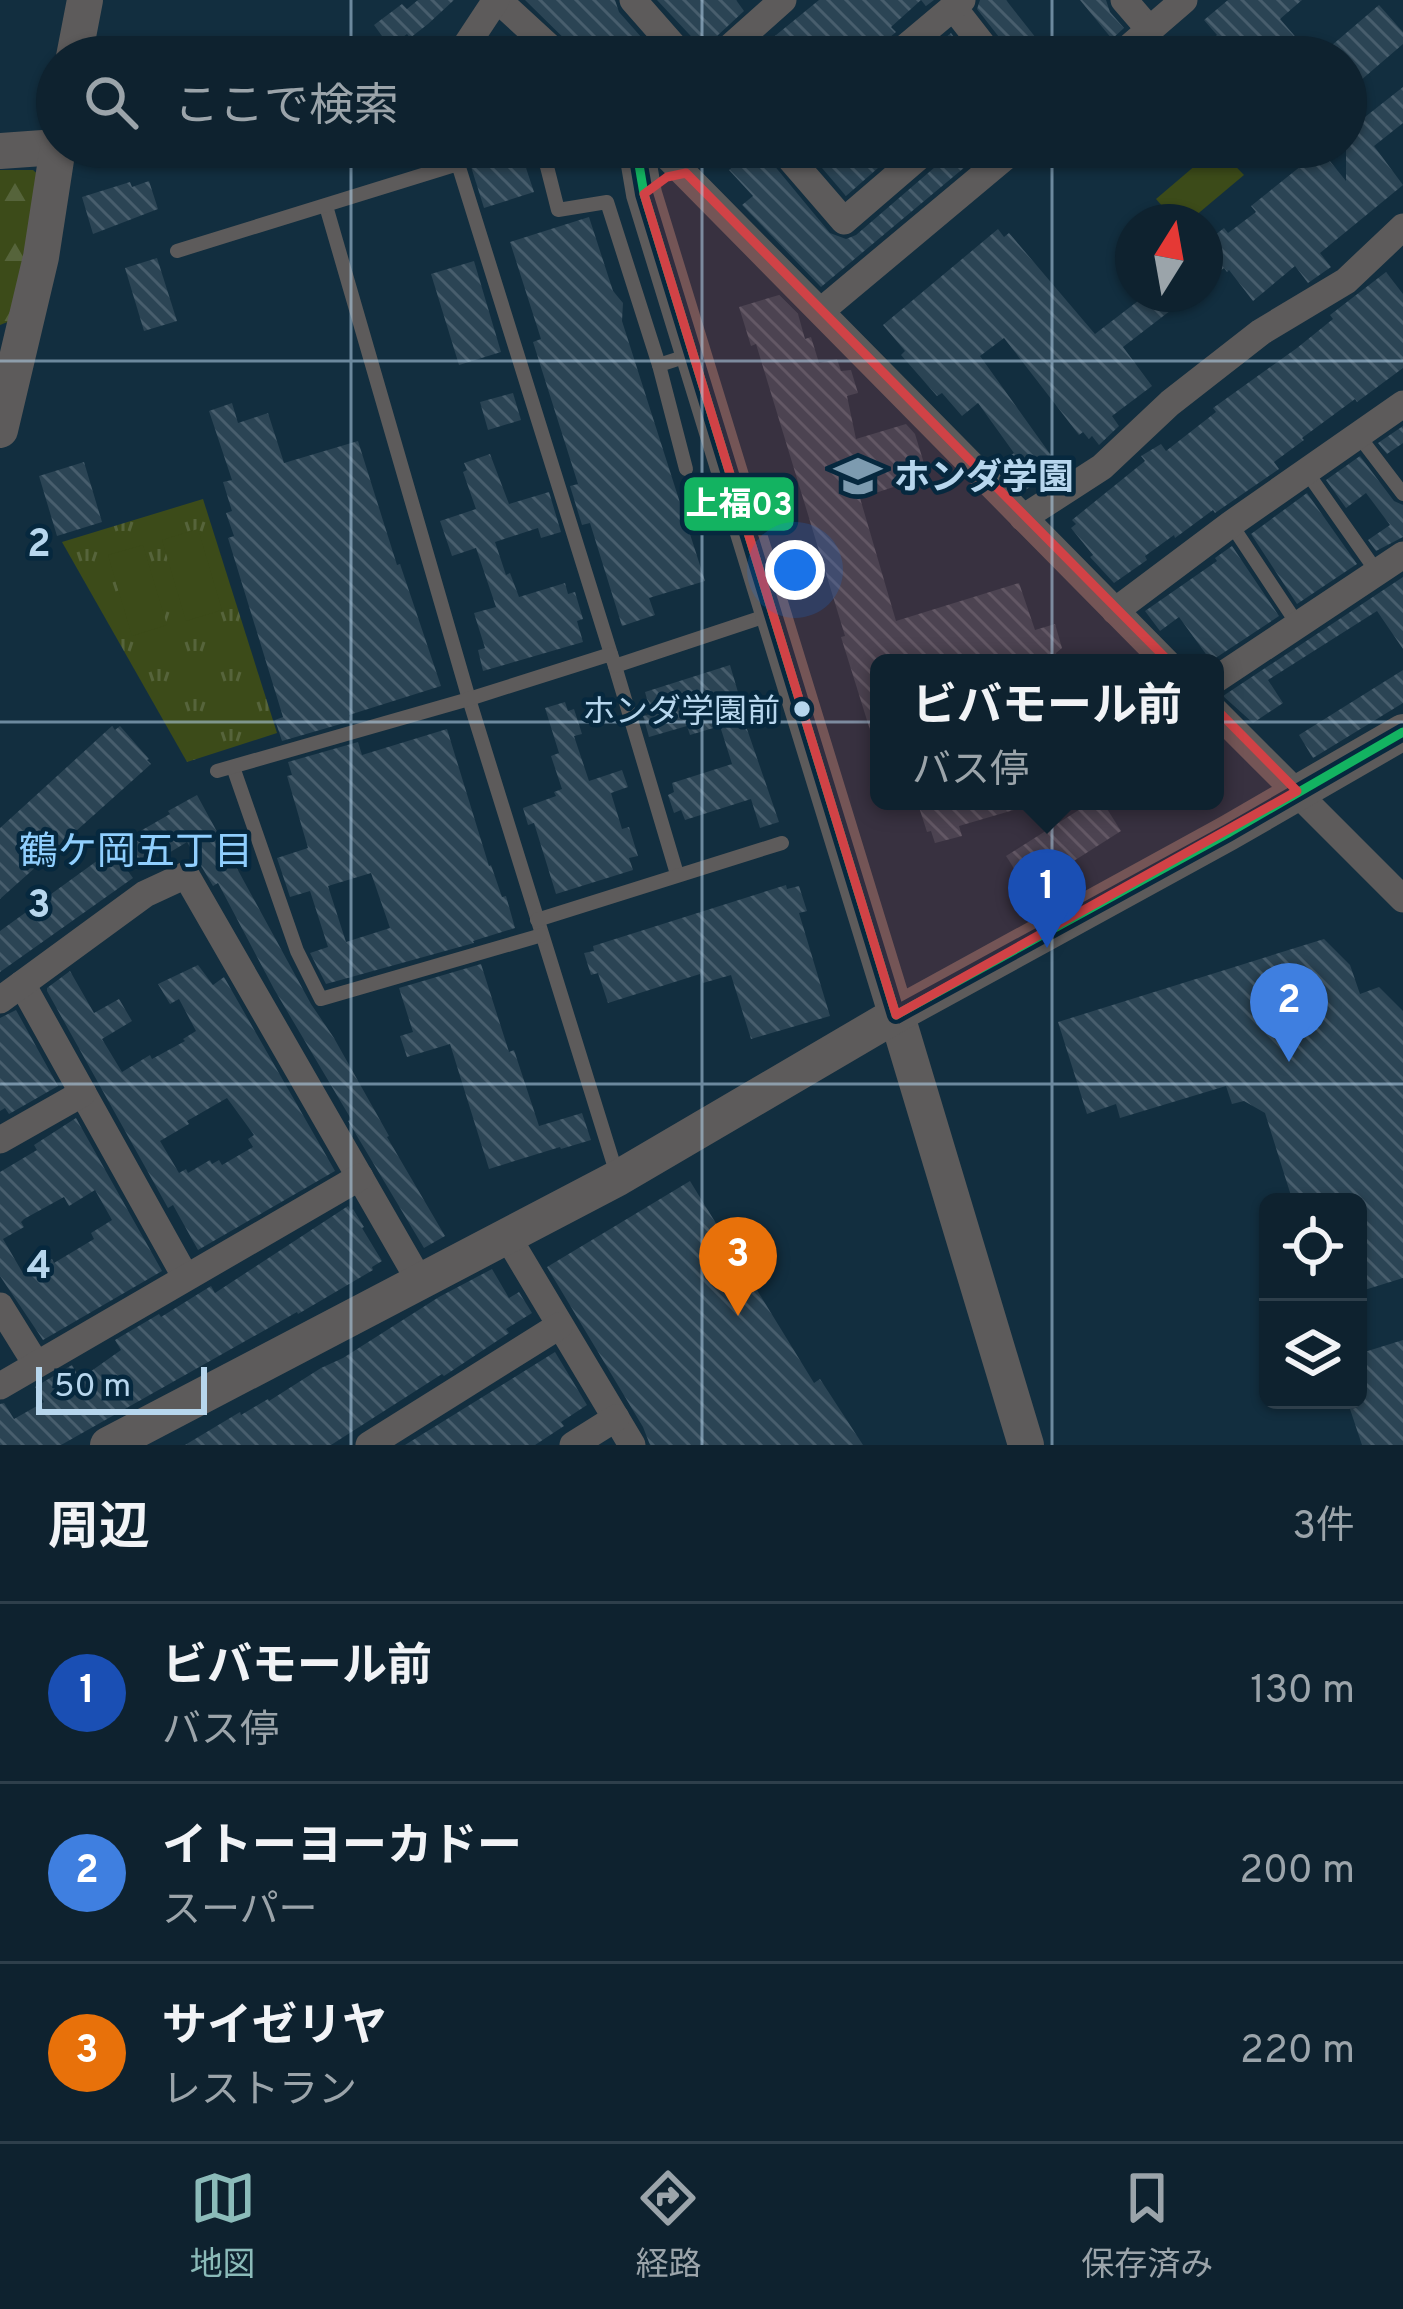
<!DOCTYPE html>
<html lang="ja">
<meta charset="utf-8">
<style>
:root{--surface:#0e222f;--page:#172a37;--text:#f1f3f6;--muted:#9ba4aa;--line:#2e3f4b;--accent:#8bbbb9}
body{margin:0;font-family:Overpass,"Noto Sans JP",sans-serif;background:var(--page);color:var(--text)}
.controls{position:absolute;right:36px;bottom:36px;display:grid;overflow:hidden;border-radius:18px;box-shadow:0 3px 9px #0004}
.controls button{width:108px;height:108px;display:grid;place-items:center;padding:0;border:0;border-bottom:3px solid var(--line);background:var(--surface);color:var(--text);font:60px sans-serif}
.compass{position:absolute;left:1115px;top:204px;width:108px;height:108px;border-radius:50%;background:var(--surface);box-shadow:0 3px 9px #0004;rotate:11deg}
.scale{position:absolute;left:36px;bottom:30px;width:171px;box-sizing:border-box;padding-left:12px;border:6px solid #b7d6ed;border-top:0;font-size:33px;line-height:42px;white-space:nowrap;color:#b7d6ed;-webkit-text-stroke:9px #06283e;paint-order:stroke}
.you{position:absolute;left:795px;top:570px;width:42px;height:42px;margin:-30px;border:9px solid #fff;border-radius:50%;background:#1a73e8;box-shadow:0 0 0 18px #1a73e833}
.badge{display:grid;place-items:center;width:78px;height:78px;border-radius:50%;background:var(--accent);color:#fff;font-size:39px;font-weight:700}
.pin{position:absolute;translate:-50% -99px;filter:drop-shadow(0 3px 6px #0008)}
.pin::after{content:'';position:absolute;top:63px;width:42px;height:36px;background:inherit;clip-path:polygon(0 0,100% 0,50% 100%)}
.popup{position:absolute;left:870px;top:654px;width:354px;height:156px;box-sizing:border-box;display:grid;place-content:center;border-radius:18px;background:var(--surface);filter:drop-shadow(0 3px 9px #0005);font-size:39px;white-space:nowrap;color:var(--muted)}
.popup b{font-size:45px;color:var(--text)}
.popup::after{content:'';position:absolute;left:50%;top:100%;margin-left:-24px;border:24px solid transparent;border-top-color:var(--surface)}
.list{margin:0;padding:0;list-style:none}
h2{display:flex;justify-content:space-between;align-items:center;height:156px;margin:0;padding:0 48px;font-size:51px}
h2 small{font-size:39px;font-weight:400;color:var(--muted)}
.list li{display:grid;grid-template-columns:78px 1fr auto;gap:36px;align-items:center;box-sizing:border-box;height:180px;padding:0 48px;border-top:3px solid var(--line)}
.list b{display:block;font-size:45px;white-space:nowrap}
.list p{margin:0;font-size:39px;white-space:nowrap;color:var(--muted)}
.list em{font-size:39px;font-style:normal;color:var(--muted)}
.icon{flex:none;width:66px;height:66px;fill:none;stroke:currentColor;stroke-width:2;stroke-linecap:round;stroke-linejoin:round}
.map{position:relative;flex:none;width:1403px;height:1445px;overflow:hidden}
.search{position:absolute;background:var(--surface);box-shadow:0 3px 9px #0004;left:36px;right:36px;top:36px;height:132px;display:flex;align-items:center;gap:30px;box-sizing:border-box;padding:0 42px;border-radius:66px;color:var(--muted);font-size:45px}
.sheet{height:696px;background:var(--surface)}
nav{display:flex;justify-content:space-around;align-items:center;box-sizing:border-box;height:168px;border-top:3px solid var(--line);background:var(--surface);font-size:33px;color:var(--muted)}
nav a{display:grid;justify-items:center;gap:6px}
nav .on{color:var(--accent)}
.map>svg:first-child{display:block}
.forest{fill:url(#forest-firs)}
.park{fill:url(#park-tufts)}
.garden{fill:#3c4b19}
.building{fill:url(#building-back-hatch);fill-rule:evenodd}
.lines{fill:none;stroke-linecap:round;stroke-linejoin:round}
.service{stroke:#5d5b5b;stroke-width:14}
.minor{stroke:#5d5b5b;stroke-width:27}
.tertiary{stroke:#5d5b5b;stroke-width:36}
.bus-1-casing{stroke:#06283e;stroke-width:18}
.bus-1{stroke:#13b361;stroke-width:9}
.marked{fill:#d14246;fill-opacity:0.2;stroke:#d14246;stroke-width:9;stroke-linejoin:round}
.grid{fill:none;stroke:#b7d6ed;stroke-width:3;stroke-opacity:0.55}
.bus-dot{fill:#b7d6ed;stroke:#06283e;stroke-width:4.5}
.labels{text-anchor:middle;stroke-width:9;stroke-linejoin:round;paint-order:stroke}
.bus-label{font-size:33px;fill:#b7d6ed;stroke:#06283e;text-anchor:end}
.poi-label{font-size:36px;font-weight:bold;fill:#b7d6ed;stroke:#06283e;text-anchor:start}
.neighbourhood-label{font-size:39px;fill:#90cffe;stroke:#06283e}
.grid-label{font-size:39px;text-anchor:middle;font-weight:bold;fill:#b7d6ed;stroke:#06283e;stroke-width:9;stroke-linejoin:round;paint-order:stroke}
.line-badge{stroke:#06283e;stroke-width:4.5}
.badge-label{font-size:33px;text-anchor:middle;font-weight:bold;fill:#fff}
</style>
<div class="map">
<svg width="1403" height="1445" viewBox="0 0 1403 1445">
<defs>
<pattern id="forest-firs" width="22" height="20" patternUnits="userSpaceOnUse" patternTransform="scale(3)"><rect width="22" height="20" fill="#3c4b19"/><path d="M5 1l3.5 6h-7zM16 11l3.5 6h-7z" fill="#56643b"/></pattern>
<pattern id="park-tufts" width="24" height="20" patternUnits="userSpaceOnUse" patternTransform="scale(3)"><rect width="24" height="20" fill="#3c4b19"/><path d="M3 7l-1-3M5 7V3M7 7l1-3M15 17l-1-3M17 17v-4M19 17l1-3" fill="none" stroke="#56643b"/></pattern>
<pattern id="building-back-hatch" width="6" height="6" patternUnits="userSpaceOnUse" patternTransform="scale(3)"><rect width="6" height="6" fill="#2b4454"/><path d="M-1 5l2 2M0 0l6 6M5-1l2 2" fill="none" stroke="#485e6d"/></pattern>
</defs>
<rect width="100%" height="100%" fill="#122e3f"/>
<path class="forest" d="M0,170h33l8,7 -31,144 -10,4z"/>
<path class="park" d="M203,499l74,234 -90,29 -125,-220z"/>
<g class="garden">
<path d="M1217,147l27,28 -56,47h-12l-20,-23z"/>
<path d="M198,529l24,81 -36,11 -24,-81z"/>
<path d="M143,545l24,80 -35,11 -24,-81z"/>
</g>
<g class="building">
<path d="M418,0h36l-26,24 -18,14 -3,-4 -17,13 -16,-22 28,-21 5,5z"/>
<path d="M525,0h90l4,12 38,43 -2,2h-72z"/>
<path d="M657,0h79l8,11 -41,38z"/>
<path d="M819,0h115l-8,6 -5,-6 -30,27 5,5 -14,12 -6,13h-56l-10,-12 -14,12h-47z"/>
<path d="M980,0h26l45,57h-41l-4,-11 -29,-37z"/>
<path d="M1080,0h26l4,12 14,16 -12,11z"/>
<path d="M1228,0h74l-22,19 33,38h-122l26,-22 -13,-15z"/>
<path d="M1379,5l24,27v12l-57,49v-36h-28z"/>
<path d="M951,33l18,24h-47z"/>
<path d="M1403,87v36l-29,23 29,39 -83,68 11,14 -23,16 -13,-17 -42,35 -24,-31 -2,2 -3,-4 -19,15v-40l19,-15 4,5 28,-21 -5,-6 70,-56 25,31v-49z"/>
<path d="M499,147h20l15,45 -50,16 -16,-51z"/>
<path d="M718,147h41l71,86 16,6 10,-4 86,-74 6,-14h41l-168,140 -79,-82 11,-9 -24,-26 6,-5z"/>
<path d="M804,147h98l-56,49z"/>
<path d="M149,181l9,28 -65,25 -11,-37 48,-15 2,5z"/>
<path d="M589,217l24,74 10,12 -1,18 83,260 -56,17 6,17 -33,11 -32,-103 -8,2 -12,-39 8,-2 -45,-142 8,-3 -31,-97z"/>
<path d="M998,229l6,8 5,-4 86,101 52,-40h45l-69,53 29,39 -40,30 7,10 -20,19 -7,-9 -3,3 -6,-7 -4,3 -75,-97 -24,18 73,102 -17,12 6,8 -19,14 -24,-28 15,-11 -36,-50 -16,13 -20,-23 -5,3 -36,-41 4,-4 -22,-26z"/>
<path d="M157,258l20,63 -33,10 -19,-63z"/>
<path d="M474,261l27,91 -42,13 -28,-91z"/>
<path d="M1386,272l17,22v74l-46,34 -2,-3 -53,39 2,2 -30,22 5,7 -64,44 -2,-3 -38,28 -1,-3 -29,21 2,4 -33,23 -24,-26 3,-2 -22,-27 5,-4 -4,-4 73,-59 -4,-5 20,-12 5,7 50,-39 -3,-4 84,-60 36,-29 -3,-4z"/>
<path d="M779,295l19,19 7,25 6,-2 8,26 18,-4 4,12 10,-1 7,23 -11,3 9,43 50,-15 9,10 11,36 -10,3 2,6 -58,19 36,123 123,-38 16,47 20,-6 7,24 -6,5 3,10h-180v83h-4l-34,-109 4,-1 -89,-292 -5,2 -12,-39z"/>
<path d="M513,393l8,27 -33,10 -8,-28z"/>
<path d="M232,403l6,20 30,-10 16,50 74,-22 39,124 3,-1 41,122 -92,29 2,6 -69,20 -7,-21 8,-3 -55,-179 6,-2 -8,-23 6,-2 -9,-29 9,-2 -23,-69z"/>
<path d="M1403,426v17l-16,11 -9,-11z"/>
<path d="M490,454l19,50 40,-12 12,40 -20,6 -3,-10 -43,14 11,33 4,-2 9,24 46,-14 3,11 7,-2 8,27 -6,2 6,21 -100,29 -5,-21 7,-2 -11,-35 22,-6 -20,-59 -24,8 -12,-35 36,-12 -13,-37 4,-2 -3,-7z"/>
<path d="M1360,456l34,45 9,4v32l-27,14 -8,-11 22,-15 -24,-32 -20,15 -20,-28z"/>
<path d="M84,462l18,60 -45,14 -18,-60z"/>
<path d="M1307,493l50,71 -60,40 -46,-70z"/>
<path d="M1232,546l47,70 -68,45 -32,-44 -19,14 -15,-20 72,-50 -2,-3z"/>
<path d="M1403,577v72l-26,-38 -109,69 15,23 -30,20 -30,-27z"/>
<path d="M730,665l10,34 -3,1 42,122 -19,6 -9,-29 -66,21 -4,-10 -7,3 -6,-18 6,-3 -2,-9 60,-19 -12,-38 -30,9 -3,-9 -38,11 -6,-21 8,-2 -6,-22z"/>
<path d="M1403,670v33l-90,55 -14,-23z"/>
<path d="M565,702l3,9 6,-2 8,25 -8,2 15,45 33,-11 6,17 -17,6 11,36 7,-2 9,29 -9,2 4,12 -77,24 -22,-71 -6,2 -5,-17 33,-12 -2,-4 8,-3 -11,-33 8,-3 -14,-45z"/>
<path d="M112,726l3,4 5,-4 29,33 -2,1 4,4 -151,135v-71z"/>
<path d="M447,729l42,137 2,-1 11,32 4,-1 9,32 -42,13 1,2 -148,41 -16,-31 18,-6 -18,-56 -20,6 -13,-39 31,-10 -21,-72 5,-1 -4,-13 70,-20 4,13zM371,873l19,55 -44,14 -18,-56z"/>
<path d="M197,795l114,209 23,34 55,98 -2,1 58,99 -21,12 -76,-127 3,-2 -77,-130 -56,-106 -5,3 -26,-44 -25,15 -3,-5 -31,19 5,7 -133,94v-41l130,-94 40,-23 -2,-3z"/>
<path d="M917,801h110v5l-68,20 3,10 -27,7 -4,-12 -4,1z"/>
<path d="M1093,801h9l19,30 -93,59 -22,-34z"/>
<path d="M786,885l1,4 12,-3 8,25 -8,2 31,103 -79,23 -20,-64 -28,8 -3,-9 -92,29 -10,-30 -7,2 -7,-22 10,-2 -1,-5z"/>
<path d="M1324,939l26,26 10,29 19,-7 24,24v267l-45,14v-90h-65l-28,-89 -21,-12 -12,3 -6,-18 -106,32 -4,-14 -29,10 -29,-92z"/>
<path d="M481,964l28,88 5,-2 25,76 43,-13 9,27 -30,9 -1,-2 -71,22 -39,-125 -43,13 -7,-21 13,-4 -14,-44z"/>
<path d="M198,965l15,20 11,-8 111,194 -137,79 -25,-45 -5,3 -121,-217v-3l23,-17 24,42 25,-14 13,22 -30,18 20,33 28,-17 2,4 33,-18 -2,-2 13,-8 -17,-32 -9,5 -12,-20zM227,1098l27,37 -6,4 5,8 -31,18 -3,-5 -7,4 -2,-4 -22,13 -2,-4 -7,4 -19,-32 29,-17 -2,-3z"/>
<path d="M16,1010l42,76 -49,28 -4,-6 -5,3v-93z"/>
<path d="M76,1118l86,153 -119,69 -43,-64v-104l37,-22 -3,-5zM95,1190l17,30 -21,13 3,6 -40,24 -2,-4 -28,16 -21,-36 21,-12 -3,-5 3,-3 40,-22 5,9z"/>
<path d="M690,1181l124,202 6,-4 43,66h-213l-7,-18 -96,-160z"/>
<path d="M348,1206l3,5 2,-2 11,18 -2,1 20,33 -10,6 1,3 -75,44 -1,-2 -236,133h-61v-41l4,-1 10,16 30,-17 -9,-15 37,-22 8,14 41,-29 -6,-10 44,-26 2,3 50,-31 4,7z"/>
<path d="M492,1269l17,29 10,-6 13,21 -26,16 3,4 -65,43 -2,-2 -111,71h-146l55,-33 1,3 27,-16 1,2 52,-33 22,-10 96,-61z"/>
<path d="M1403,1340v105h-41l-15,-45h11v-46z"/>
<path d="M555,1352l32,53 -26,17 3,4 -29,19h-130z"/>
</g>
<g class="lines">
<g class="service">
<path d="M542,147l16,63 49,-8 52,163"/>
<path d="M326,206l143,493 149,479"/>
<path d="M177,251l281,-87 153,490"/>
<path d="M1358,435l45,59"/>
<path d="M686,469l-27,-104 34,-11"/>
<path d="M1306,471l71,101"/>
<path d="M1231,524l67,101"/>
<path d="M615,666l62,208"/>
<path d="M233,767l64,184 24,48 221,-64"/>
<path d="M217,771l252,-72 142,-45 4,12 157,-52"/>
<path d="M537,920l245,-77"/>
</g>
<g class="minor">
<path d="M498,0l62,57"/>
<path d="M633,0l50,57"/>
<path d="M1124,0l25,29"/>
<path d="M953,7l39,50"/>
<path d="M455,57l12,-13 29,-44"/>
<path d="M719,57l64,-57"/>
<path d="M894,57l68,-57"/>
<path d="M1118,57l66,-57"/>
<path d="M658,147l509,516"/>
<path d="M780,147l64,74 86,-74"/>
<path d="M821,311l196,-164"/>
<path d="M1023,518l79,-51 68,-64 91,-71 85,-51 57,-54"/>
<path d="M1115,611l116,-87 172,-120"/>
<path d="M1215,680l188,-125"/>
<path d="M1215,711l188,188"/>
<path d="M22,984l163,292"/>
<path d="M0,1000l145,-106 41,-19 233,405"/>
<path d="M0,1140l83,-47"/>
<path d="M507,1236l125,209"/>
<path d="M0,1306l36,58"/>
<path d="M0,1386l360,-209"/>
<path d="M369,1445l190,-119"/>
<path d="M573,1445l43,-27"/>
</g>
<g class="tertiary">
<path d="M74,57l11,-57"/>
<path d="M636,147l8,47 259,842 123,409"/>
<path d="M0,151l57,-4"/>
<path d="M0,430l41,-173 17,-110"/>
<path d="M108,1445l510,-267 278,-163 332,-182 175,-101"/>
</g>
<defs>
<path id="bus-1" d="M636,147l8,47 252,821 332,-182 175,-101"/>
</defs>
<use href="#bus-1" class="bus-1-casing"/>
<use href="#bus-1" class="bus-1"/>
</g>
<path class="marked" d="M686,173l611,618 -401,224 -252,-821 23,-17z"/>
<path class="grid" d="M351,0v57M702,0v57M1052,0v57M351,147v1298M702,147v1298M1052,147v1298M0,361h1403M0,722h1403M0,1084h1403"/>
<defs>
<symbol id="school-bare" viewBox="-9 -9 18 18"><path d="M0-5L7-2L0 1L-7-2ZM-4 1L0 2.5L4 1V4Q0 6-4 4Z" fill="#7d9bb0" stroke="#06283e" stroke-width="2.5" paint-order="stroke"/></symbol>
</defs>
<g fill-rule="evenodd">
<use href="#school-bare" x="825" y="443" width="66" height="66"/>
</g>
<circle class="bus-dot" cx="802" cy="709" r="10"/>
<g class="labels">
<g class="bus-label">
<text x="780" y="722">ホンダ学園前</text>
</g>
<g class="poi-label">
<text x="894" y="489">ホンダ学園</text>
</g>
<g class="neighbourhood-label">
<text x="136" y="864">鶴ケ岡五丁目</text>
</g>
</g>
<g class="grid-label">
<text x="39" y="556">2</text>
<text x="39" y="917">3</text>
<text x="39" y="1278">4</text>
</g>
<rect class="line-badge" x="682" y="475" width="114" height="58" rx="12" fill="#13b361"/>
<g class="badge-label">
<text x="739" y="515">上福03</text>
</g>
</svg>
<div class="controls">
<button><svg class="icon" aria-label="locate" viewBox="0 0 24 24"><circle cx="12" cy="12" r="6"/><path d="M12 2v4M12 18v4M2 12h4M18 12h4"/></svg></button>
<button><svg class="icon" aria-label="layers" viewBox="0 0 24 24"><path d="M12 4l9 5-9 5-9-5zM3 14l9 5 9-5"/></svg></button>
</div>
<svg class="compass" viewBox="-18 -18 36 36"><path d="M0-13l5 13h-10z" fill="#e53935"/><path d="M0 13l5-13h-10z" fill="#9ba4aa"/></svg>
<div class="scale">50 m</div>
<div class="you"></div>
<div class="pin badge" style="left:1047px;top:948px;background:#1a4fb4">1</div>
<div class="popup"><b>ビバモール前</b>バス停</div>
<div class="pin badge" style="left:1289px;top:1062px;background:#3f7fe0">2</div>
<div class="pin badge" style="left:738px;top:1316px;background:#e8710a">3</div>
<div class="search"><svg class="icon" aria-label="search" viewBox="0 0 24 24"><circle cx="10" cy="10" r="6"/><path d="M15 15l6 6"/></svg>ここで検索</div>
</div>
<section class="sheet">
<h2>周辺<small>3件</small></h2>
<ul class="list">
<li><span class="badge" style="background:#1a4fb4">1</span><div><b>ビバモール前</b><p>バス停</p></div><em>130 m</em></li>
<li><span class="badge" style="background:#3f7fe0">2</span><div><b>イトーヨーカドー</b><p>スーパー</p></div><em>200 m</em></li>
<li><span class="badge" style="background:#e8710a">3</span><div><b>サイゼリヤ</b><p>レストラン</p></div><em>220 m</em></li>
</ul>
</section>
<nav>
<a class="on"><svg class="icon" aria-label="map" viewBox="0 0 24 24"><path d="M3 6l6-2 6 2 6-2v14l-6 2-6-2-6 2zM9 4v14M15 6v14"/></svg>地図</a>
<a><svg class="icon" aria-label="directions" viewBox="0 0 24 24"><path d="M12 3l9 9-9 9-9-9zM9 14v-3h6M13 9l2 2-2 2"/></svg>経路</a>
<a><svg class="icon" aria-label="saved" viewBox="0 0 24 24"><path d="M7 4h10v16l-5-4-5 4z"/></svg>保存済み</a>
</nav>
